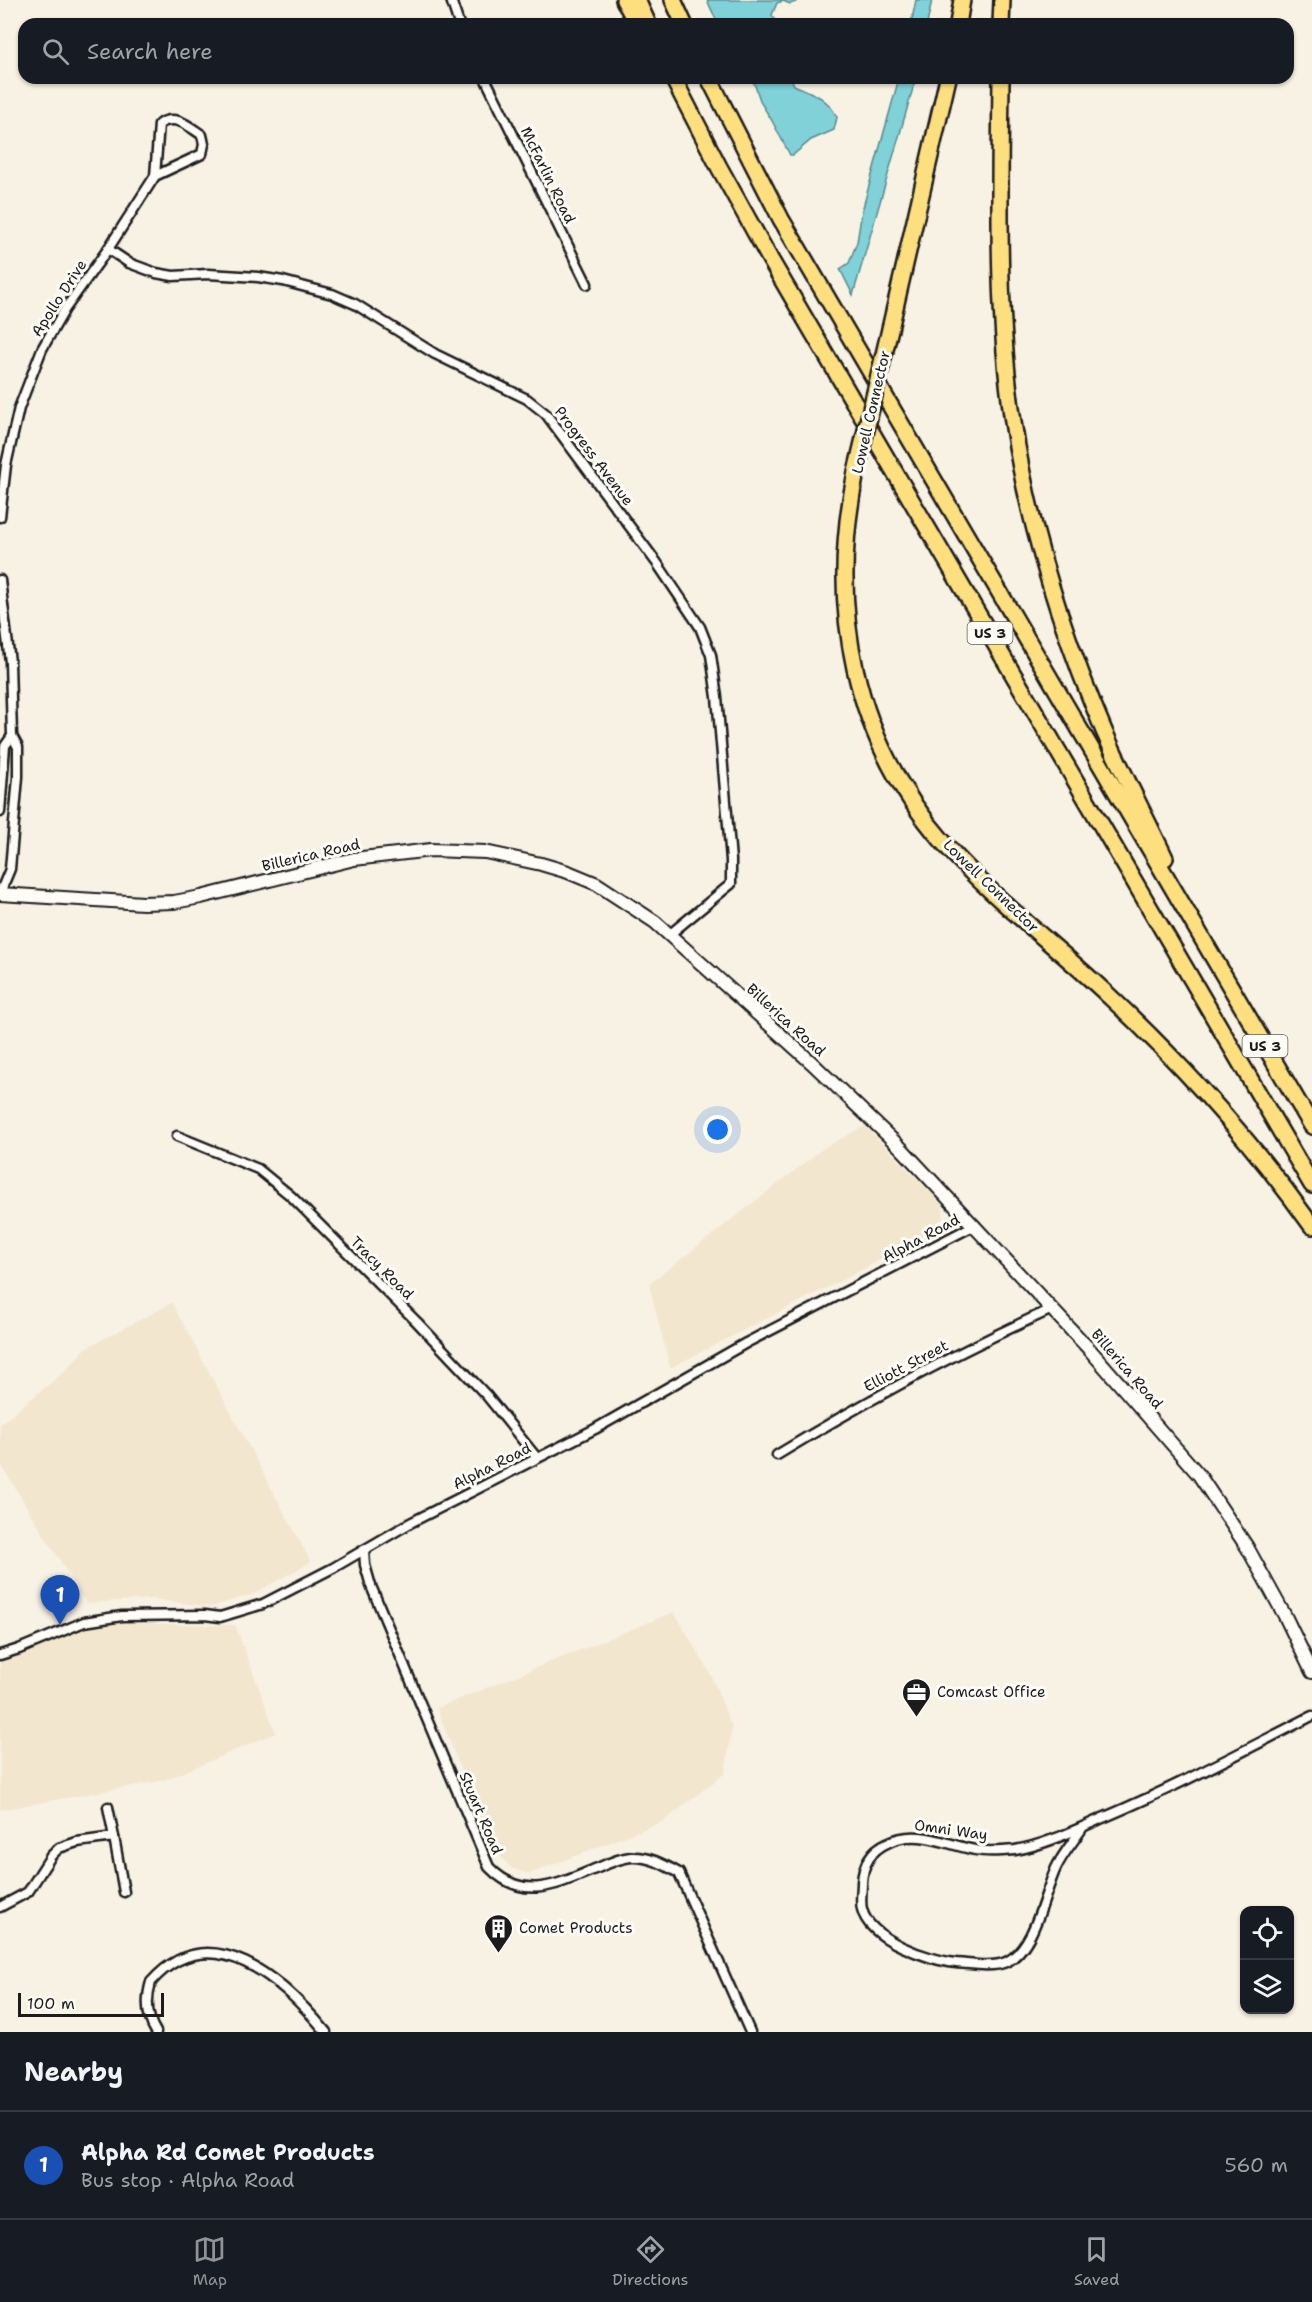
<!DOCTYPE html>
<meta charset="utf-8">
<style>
:root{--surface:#171b24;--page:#242831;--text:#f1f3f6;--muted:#9ea1a6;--line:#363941;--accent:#919294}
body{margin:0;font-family:"Shantell Sans",sans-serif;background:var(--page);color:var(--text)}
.controls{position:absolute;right:18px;bottom:18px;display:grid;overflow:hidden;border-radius:12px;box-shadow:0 2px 4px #0004}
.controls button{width:54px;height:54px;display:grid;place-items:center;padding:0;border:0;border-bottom:2px solid var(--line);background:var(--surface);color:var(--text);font:30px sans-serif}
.scale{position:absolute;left:18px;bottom:15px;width:146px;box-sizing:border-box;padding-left:6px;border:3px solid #1c1c1c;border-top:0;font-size:16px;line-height:21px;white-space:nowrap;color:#1c1c1c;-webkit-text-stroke:4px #fdfcf7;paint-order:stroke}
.you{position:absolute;left:718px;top:1130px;width:21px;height:21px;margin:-15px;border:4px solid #fff;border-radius:50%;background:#1a73e8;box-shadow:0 0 0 9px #1a73e833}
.badge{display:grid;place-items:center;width:39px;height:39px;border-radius:50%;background:var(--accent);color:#fff;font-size:20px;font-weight:700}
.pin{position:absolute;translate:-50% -50px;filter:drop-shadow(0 2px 3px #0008)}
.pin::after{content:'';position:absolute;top:32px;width:21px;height:18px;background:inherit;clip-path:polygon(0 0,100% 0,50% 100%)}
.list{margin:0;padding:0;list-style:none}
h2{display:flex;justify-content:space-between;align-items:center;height:78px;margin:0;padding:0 24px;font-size:26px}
h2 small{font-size:20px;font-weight:400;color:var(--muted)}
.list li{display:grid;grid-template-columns:39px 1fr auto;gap:18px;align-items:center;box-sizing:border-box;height:108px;padding:0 24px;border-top:2px solid var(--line)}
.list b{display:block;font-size:22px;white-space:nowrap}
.list p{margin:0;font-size:20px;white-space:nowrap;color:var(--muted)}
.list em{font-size:20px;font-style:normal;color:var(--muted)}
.icon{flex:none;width:33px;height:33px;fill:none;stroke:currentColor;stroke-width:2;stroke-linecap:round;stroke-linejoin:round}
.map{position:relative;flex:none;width:1312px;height:2032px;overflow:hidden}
.search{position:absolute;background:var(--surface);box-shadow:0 2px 4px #0004;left:18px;right:18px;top:18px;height:66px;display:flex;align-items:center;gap:15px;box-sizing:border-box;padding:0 21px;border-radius:18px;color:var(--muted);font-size:22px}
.sheet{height:186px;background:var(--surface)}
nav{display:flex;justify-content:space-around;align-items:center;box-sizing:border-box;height:84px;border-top:2px solid var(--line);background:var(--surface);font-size:16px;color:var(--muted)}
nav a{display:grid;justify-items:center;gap:3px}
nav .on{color:var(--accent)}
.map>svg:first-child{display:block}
.built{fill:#f2e6ce}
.water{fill:#80d1d8;stroke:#58898d;stroke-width:1.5}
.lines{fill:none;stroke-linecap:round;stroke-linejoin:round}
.minor-casing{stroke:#1c1c1c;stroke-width:13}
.secondary-casing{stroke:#1c1c1c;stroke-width:16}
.motorway-casing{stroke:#1c1c1c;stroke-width:20}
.minor{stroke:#fdfcf7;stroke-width:8}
.secondary{stroke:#fdfcf7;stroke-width:12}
.motorway{stroke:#fedf80;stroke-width:15}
.motorway-bridge-casing{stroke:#1c1c1c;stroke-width:20;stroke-linecap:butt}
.motorway-bridge{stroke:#fedf80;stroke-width:15}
.labels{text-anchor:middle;stroke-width:6;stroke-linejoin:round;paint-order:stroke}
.shield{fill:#fdfcf7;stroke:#605f5e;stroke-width:1.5}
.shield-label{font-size:14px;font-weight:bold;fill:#1c1c1c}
.street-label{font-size:15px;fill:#1c1c1c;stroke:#fdfcf7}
.poi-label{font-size:15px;fill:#1c1c1c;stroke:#fdfcf7;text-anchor:start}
</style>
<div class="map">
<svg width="1312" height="2032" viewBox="0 0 1312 2032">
<rect width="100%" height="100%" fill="#f8f2e4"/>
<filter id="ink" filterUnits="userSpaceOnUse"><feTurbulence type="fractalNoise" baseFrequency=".0167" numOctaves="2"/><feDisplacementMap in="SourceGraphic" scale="12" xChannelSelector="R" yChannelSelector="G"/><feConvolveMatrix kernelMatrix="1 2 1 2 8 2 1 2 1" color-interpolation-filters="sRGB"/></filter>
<g filter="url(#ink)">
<g class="built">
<path d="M865,1126l78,79v12l-14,14 -56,33 -203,104 -21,-84 176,-137z"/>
<path d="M172,1303l139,259 -58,32 -42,13 -59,-8 -66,4 -86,-140v-39l62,-50 24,-26z"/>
<path d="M674,1612l36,61 22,55 -7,45 -61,48 -135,53 -18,-6 -21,-23 -53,-137z"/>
<path d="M111,1623l124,2 41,108 -111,47 -165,30v-150l11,-2 69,-29z"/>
</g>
<g class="water">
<path d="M707,0h89v2l-6,2 -7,-3 -6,2 -5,12 5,9h-59z"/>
<path d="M916,0h16l-5,24h-16z"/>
<path d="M749,78h42l3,7c20,9 33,12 43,32l-3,13 -23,10 -18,15h-3l-19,-36 -10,-16 -7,-20z"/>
<path d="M899,78h17l-63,217 -13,-26 9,-6 8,-21 5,-31z"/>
</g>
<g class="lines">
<defs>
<g id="minor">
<path d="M451,0l8,24"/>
<path d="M485,78l102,206"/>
<path d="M108,249l21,14 27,10 17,3 35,-2 50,3 25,4 49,13 23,10 80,50 92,45 19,15 111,149 43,64 11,28 6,42 14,163v24l-62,51"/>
<path d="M0,517l6,-52 13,-57 23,-59 23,-40 43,-60 47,-73 4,-52c17,-10 28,1 43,11l2,9 -2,10 -47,22"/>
<path d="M0,580l10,82 2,74 6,11v30l-8,92 -10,24"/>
<path d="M0,812l5,-66 7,-10"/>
<path d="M177,1136l81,33 33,27 126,126 70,74 50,62"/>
<path d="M777,1455c89,-54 180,-103 275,-146"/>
<path d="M364,1550l1,15 6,21 118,281c35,37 71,16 111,0 9,-4 20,-9 31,-10 18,-1 32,7 48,16l71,159"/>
<path d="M0,1655l19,-6 65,-27 38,-6 83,-1 15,2 43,-13 70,-36 79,-46 183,-93 151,-86 229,-118"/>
<path d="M108,1807l6,30"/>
<path d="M1083,1827c-9,14 -20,26 -27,41 -13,28 -21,80 -50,94 -14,6 -35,2 -50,1 -27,-3 -87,-23 -94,-54 -2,-8 0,-18 0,-27 1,-17 9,-32 25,-39 29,-15 58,1 88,7 11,2 29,1 40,0 31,-5 62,-21 90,-33 71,-30 138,-66 207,-101"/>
<path d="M0,1907l28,-15 23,-36 8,-8 18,-6 37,-5 10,55"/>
<path d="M156,2032c-10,-16 -10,-33 -5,-50 60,-68 133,-1 175,50"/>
</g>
<path id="secondary" d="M0,894l143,9 31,-1 27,-5 153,-38 77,-9 54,2 56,12 27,8 29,12 58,38 157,141 89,85 189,202 109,125 48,72 38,69 27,56"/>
<g id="motorway">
<path d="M624,0l13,24"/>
<path d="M637,0l11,24"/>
<path d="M673,0l11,24"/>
<path d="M958,24l4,-24"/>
<path d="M1001,24l1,-24"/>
<path d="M673,78l46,89 51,92 542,926"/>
<path d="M709,78l72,141 531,907"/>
<path d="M1001,78c-1,115 -5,230 12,344 16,106 49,210 91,309 19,43 41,85 61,127"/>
<path d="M890,329l58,-251"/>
<path d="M856,472c-28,134 -4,266 88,371 49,56 110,101 164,152 75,70 145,148 204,231"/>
</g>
</defs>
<use href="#minor" class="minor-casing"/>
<use href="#secondary" class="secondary-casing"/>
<use href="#motorway" class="motorway-casing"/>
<use href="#minor" class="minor"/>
<use href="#secondary" class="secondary"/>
<use href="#motorway" class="motorway"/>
<defs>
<path id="motorway-bridge" d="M856,472l34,-143"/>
</defs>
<use href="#motorway-bridge" class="motorway-bridge-casing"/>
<use href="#motorway-bridge" class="motorway-bridge"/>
</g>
</g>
<defs>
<symbol id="office-pin" viewBox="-11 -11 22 30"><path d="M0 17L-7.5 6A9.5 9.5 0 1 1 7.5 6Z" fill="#1c1c1c" stroke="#fdfcf7"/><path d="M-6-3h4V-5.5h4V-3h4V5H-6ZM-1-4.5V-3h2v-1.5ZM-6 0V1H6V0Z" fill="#fff"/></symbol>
<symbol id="building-pin" viewBox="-11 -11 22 30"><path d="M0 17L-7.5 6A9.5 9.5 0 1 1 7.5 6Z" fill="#1c1c1c" stroke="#fdfcf7"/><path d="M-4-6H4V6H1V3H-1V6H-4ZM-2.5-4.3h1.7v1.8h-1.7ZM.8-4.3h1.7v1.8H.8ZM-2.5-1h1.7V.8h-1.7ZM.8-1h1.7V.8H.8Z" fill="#fff"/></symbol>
</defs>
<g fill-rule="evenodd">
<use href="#office-pin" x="900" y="1676" width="33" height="45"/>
<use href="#building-pin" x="482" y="1912" width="33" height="45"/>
</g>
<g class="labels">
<g class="shield">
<rect x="967.5" y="622" width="45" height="22" rx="4.5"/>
<rect x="1242.5" y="1035" width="45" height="22" rx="4.5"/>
</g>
<g class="shield-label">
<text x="990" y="638">US 3</text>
<text x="1265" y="1051">US 3</text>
</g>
<g class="street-label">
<text transform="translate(548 175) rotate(64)" y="5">McFarlin Road</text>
<text transform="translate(59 298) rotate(-57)" y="5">Apollo Drive</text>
<text transform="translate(871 412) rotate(-77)" y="5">Lowell Connector</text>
<text transform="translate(594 456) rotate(53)" y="5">Progress Avenue</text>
<text transform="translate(311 855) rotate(-13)" y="5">Billerica Road</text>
<text transform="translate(991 886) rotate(44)" y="5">Lowell Connector</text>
<text transform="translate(786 1020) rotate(42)" y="5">Billerica Road</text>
<text transform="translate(921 1238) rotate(-28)" y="5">Alpha Road</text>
<text transform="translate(382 1268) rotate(45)" y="5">Tracy Road</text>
<text transform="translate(906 1366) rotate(-28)" y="5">Elliott Street</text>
<text transform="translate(1127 1369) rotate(49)" y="5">Billerica Road</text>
<text transform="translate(492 1466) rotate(-27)" y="5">Alpha Road</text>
<text transform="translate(481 1813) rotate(67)" y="5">Stuart Road</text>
<text transform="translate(951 1830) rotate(8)" y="5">Omni Way</text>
</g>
<g class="poi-label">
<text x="937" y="1697">Comcast Office</text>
<text x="519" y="1933">Comet Products</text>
</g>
</g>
</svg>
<div class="controls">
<button><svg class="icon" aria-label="locate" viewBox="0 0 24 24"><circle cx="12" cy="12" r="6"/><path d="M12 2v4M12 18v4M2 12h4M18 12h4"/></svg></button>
<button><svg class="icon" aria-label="layers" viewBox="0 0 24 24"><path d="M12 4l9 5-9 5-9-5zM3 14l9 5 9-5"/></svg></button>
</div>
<div class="scale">100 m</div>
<div class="you"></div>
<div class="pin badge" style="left:60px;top:1625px;background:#1a4fb4">1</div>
<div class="search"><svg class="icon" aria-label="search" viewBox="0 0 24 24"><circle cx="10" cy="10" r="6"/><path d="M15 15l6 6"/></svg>Search here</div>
</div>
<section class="sheet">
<h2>Nearby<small></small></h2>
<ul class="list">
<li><span class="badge" style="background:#1a4fb4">1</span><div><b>Alpha Rd Comet Products</b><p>Bus stop · Alpha Road</p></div><em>560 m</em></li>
</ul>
</section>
<nav>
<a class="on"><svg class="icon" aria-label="map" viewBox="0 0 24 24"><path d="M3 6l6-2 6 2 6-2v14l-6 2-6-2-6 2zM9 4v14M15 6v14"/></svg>Map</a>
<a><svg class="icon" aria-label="directions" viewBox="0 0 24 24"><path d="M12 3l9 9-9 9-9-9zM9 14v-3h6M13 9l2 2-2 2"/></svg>Directions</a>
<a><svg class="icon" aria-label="saved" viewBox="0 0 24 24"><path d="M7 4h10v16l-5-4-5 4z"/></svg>Saved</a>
</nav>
